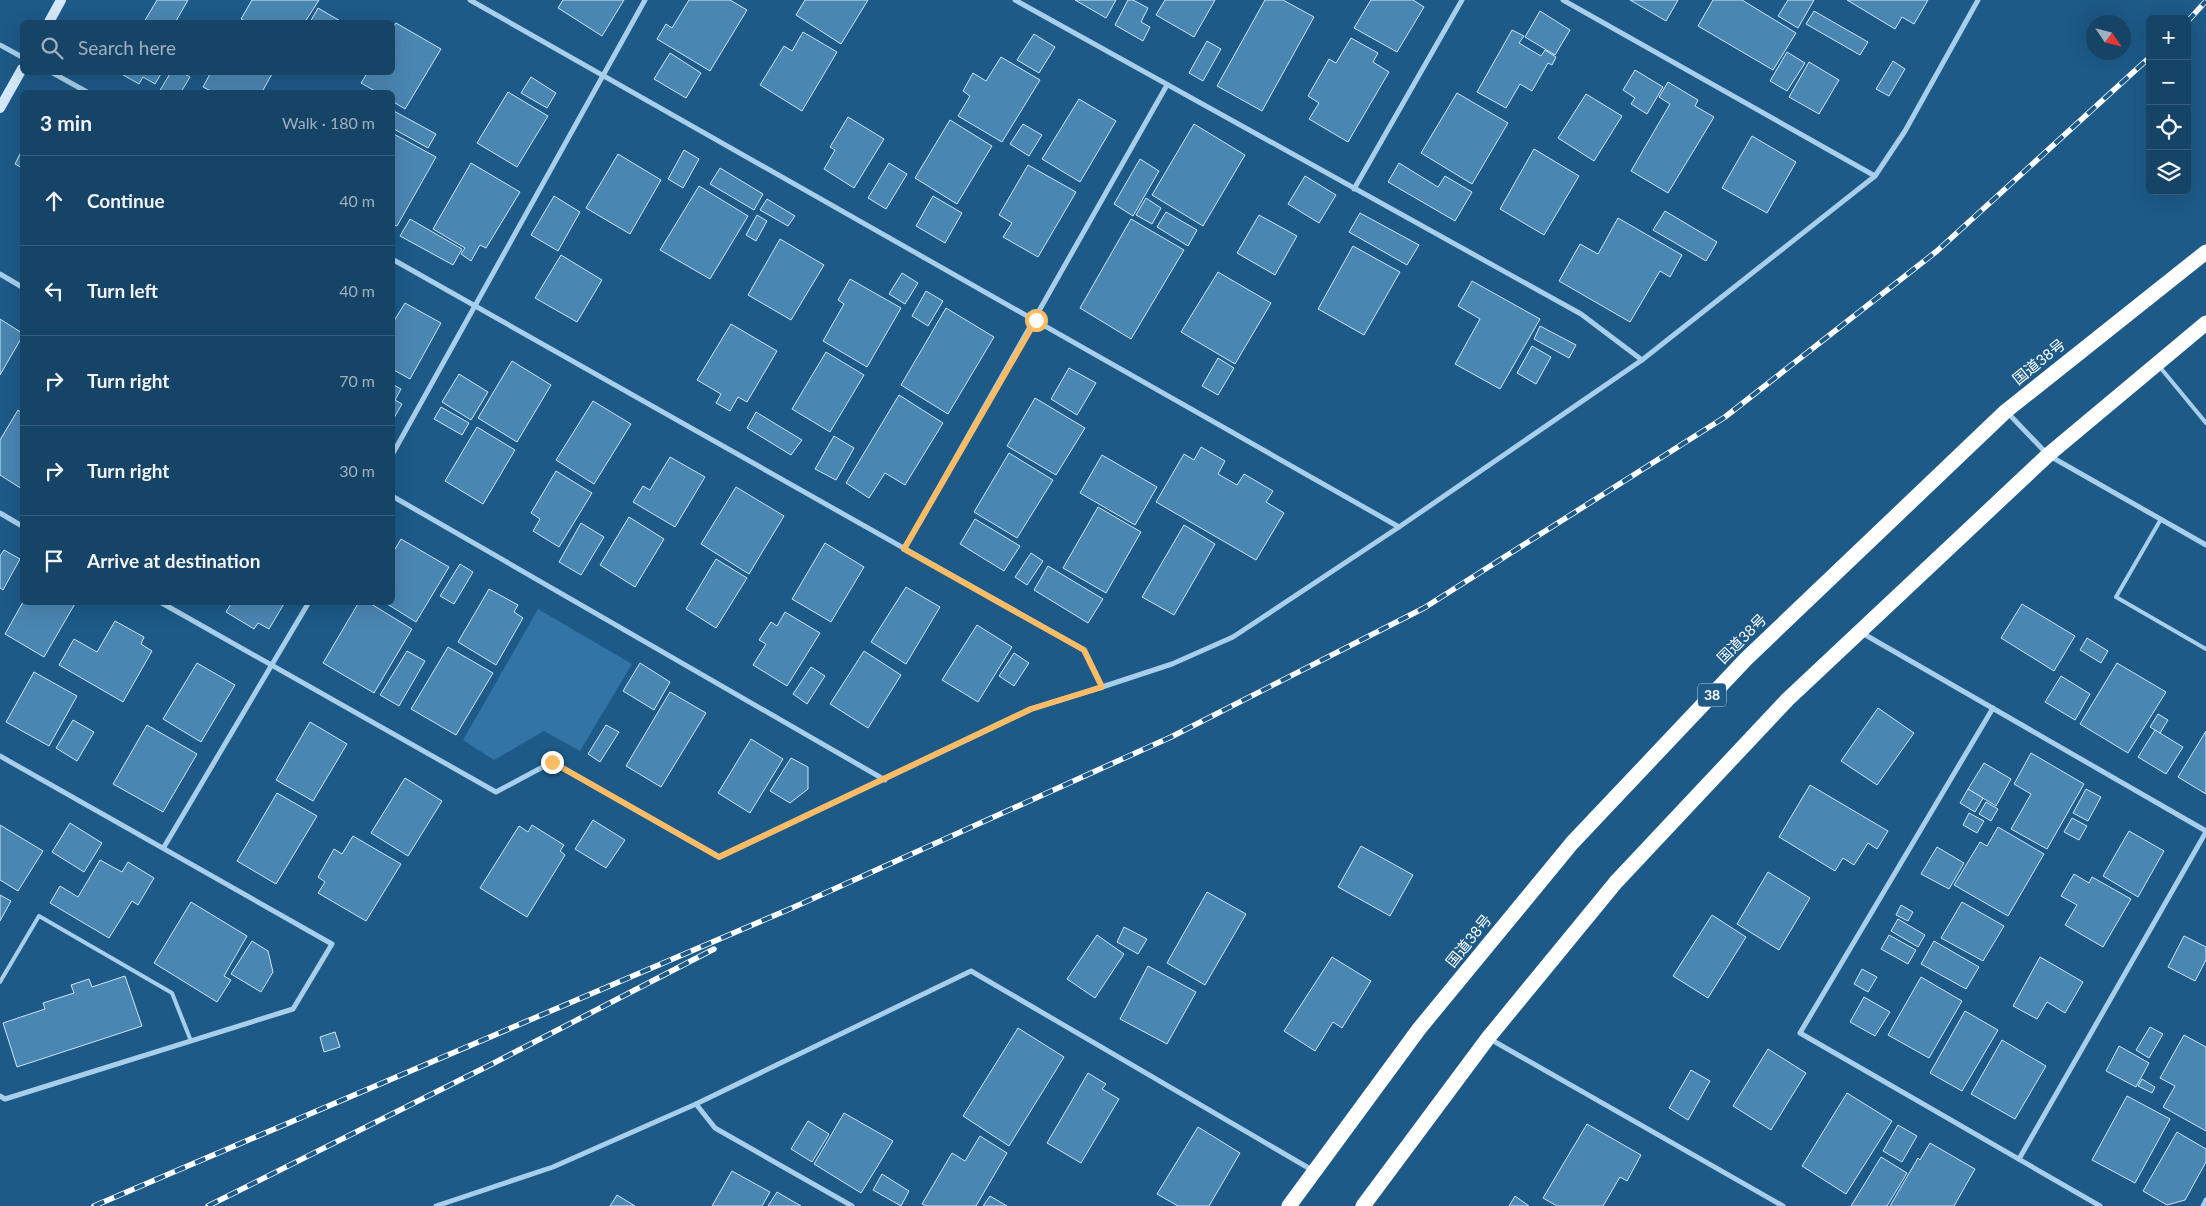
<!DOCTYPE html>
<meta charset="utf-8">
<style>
:root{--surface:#164466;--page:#234e6f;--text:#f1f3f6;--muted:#9eb0bf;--line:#355c7a}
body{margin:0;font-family:Lato,"Noto Sans JP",sans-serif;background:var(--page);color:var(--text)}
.controls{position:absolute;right:15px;top:15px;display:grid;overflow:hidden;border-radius:8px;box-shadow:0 5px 20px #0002}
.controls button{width:45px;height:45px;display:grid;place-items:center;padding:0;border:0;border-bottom:1px solid var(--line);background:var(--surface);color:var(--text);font:25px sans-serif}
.compass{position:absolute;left:2086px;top:15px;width:45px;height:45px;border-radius:50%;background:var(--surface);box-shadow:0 5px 20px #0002;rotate:125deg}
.stop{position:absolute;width:15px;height:15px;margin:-11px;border:4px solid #fbbc65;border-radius:50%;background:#fff}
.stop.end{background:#fbbc65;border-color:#fff;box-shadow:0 1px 5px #0008}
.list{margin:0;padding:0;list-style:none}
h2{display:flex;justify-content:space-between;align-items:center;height:65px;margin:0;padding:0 20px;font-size:21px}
h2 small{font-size:16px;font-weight:400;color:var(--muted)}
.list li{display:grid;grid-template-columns:32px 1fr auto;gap:15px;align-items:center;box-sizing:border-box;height:90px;padding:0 20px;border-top:1px solid var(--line)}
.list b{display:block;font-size:19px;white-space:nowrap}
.list em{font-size:16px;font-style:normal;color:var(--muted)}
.icon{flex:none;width:28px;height:28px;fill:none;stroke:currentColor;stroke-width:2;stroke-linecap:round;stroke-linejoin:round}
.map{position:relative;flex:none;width:2206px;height:1206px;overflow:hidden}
.search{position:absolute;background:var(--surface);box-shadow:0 5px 20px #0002;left:20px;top:20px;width:375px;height:55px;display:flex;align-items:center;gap:12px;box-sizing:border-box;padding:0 18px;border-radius:8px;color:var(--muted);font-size:19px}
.panel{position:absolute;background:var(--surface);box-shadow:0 5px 20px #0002;left:20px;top:90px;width:375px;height:515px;border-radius:8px}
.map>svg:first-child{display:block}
.green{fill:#3174a5}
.building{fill:#4a86b2;stroke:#cce6f8}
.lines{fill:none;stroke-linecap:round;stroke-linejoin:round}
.lane{stroke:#a7cfeb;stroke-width:4}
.street{stroke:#a7cfeb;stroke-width:5}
.secondary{stroke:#d3e8f8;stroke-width:10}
.highway{stroke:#fff;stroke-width:15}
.rail-casing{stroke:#fff;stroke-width:5.5}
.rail{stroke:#1d5a88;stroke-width:4;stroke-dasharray:11;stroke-linecap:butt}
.route{stroke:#fbbc65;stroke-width:6}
.labels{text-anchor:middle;stroke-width:4.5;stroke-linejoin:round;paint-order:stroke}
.shield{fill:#1d5a88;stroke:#bbcedb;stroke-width:1}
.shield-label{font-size:14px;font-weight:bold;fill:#fff}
.street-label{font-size:15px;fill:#fff;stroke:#1d5a88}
</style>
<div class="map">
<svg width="2206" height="1206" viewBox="0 0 2206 1206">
<rect width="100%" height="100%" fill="#1d5a88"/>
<path class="green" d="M538,609l94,55 -52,87 -36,-20 -50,29 -31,-20z"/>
<g class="building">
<path d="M157,0h31l-12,21 3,1h-35z"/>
<path d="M252,0h67l-14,22h-58l-6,-3z"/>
<path d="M563,0h61l-22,36 -44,-28z"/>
<path d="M689,0h41l17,10 -37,61 -53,-32 9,-15 6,4z"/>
<path d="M805,0h63l-27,44 -45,-29z"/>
<path d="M1075,0h41l-10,18z"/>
<path d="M1128,0h5l15,8 -7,14 9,5 -7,14 -28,-16z"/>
<path d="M1165,0h50l-21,37 -38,-22z"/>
<path d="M1265,0h18l31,17 -52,94 -45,-25z"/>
<path d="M1371,0h42l11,7 -27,45 -43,-24z"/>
<path d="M1630,0h48l-12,21z"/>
<path d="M1713,0h29l54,33 -23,37 -75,-44z"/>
<path d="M1788,0h26l-16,28 -20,-12z"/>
<path d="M1847,0h81l-14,24 -12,-7 -7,12z"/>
<path d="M318,8l24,14h-32z"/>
<path d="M1540,11l30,19 -15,25 -30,-18z"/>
<path d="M1814,11l54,31 -8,13 -54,-31z"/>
<path d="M396,23l45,26 -36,60 -13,-8v-9h-15l-16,-9 7,-11h24v-43z"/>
<path d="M1512,30l12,6 -5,7 22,13 4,-6 11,7 -4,8 -4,-2 -16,28 -12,-7 -14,24 -29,-16z"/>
<path d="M803,32l34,20 -35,59 -42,-26 24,-39 8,5z"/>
<path d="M1034,34l21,13 -16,26 -22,-13z"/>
<path d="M1351,38l27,15 -5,9 16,10 -41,70 -39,-23 10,-16 -11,-7 21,-37 7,4z"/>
<path d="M1207,41l14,8 -18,32 -14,-8z"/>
<path d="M1787,52l18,11 -18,28 -17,-10z"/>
<path d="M670,53l31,20 -15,25 -32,-19z"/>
<path d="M1001,57l39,23 -38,62 -44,-26 12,-20 -7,-5 10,-18 13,8z"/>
<path d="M1893,61l12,8 -16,27 -13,-7z"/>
<path d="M1809,62l30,18 -20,34 -30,-17z"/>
<path d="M1635,70l28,17 -16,27 -16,-10 4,-6 -12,-8z"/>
<path d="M118,72h44l-7,12 -12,-7 -4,7z"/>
<path d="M171,72h11l8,5 -9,15h-22z"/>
<path d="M211,72h62l-11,20h-49l-10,-5z"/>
<path d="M531,77l25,16 -9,15 -26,-15z"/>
<path d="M1668,82l30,18 -3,6 19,11 -46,76 -37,-22 39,-67 -11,-7z"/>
<path d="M508,92l40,24 -31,51 -40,-24z"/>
<path d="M1457,93l51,30 -36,61 -51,-31z"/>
<path d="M1586,94l36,22 -28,45 -36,-23z"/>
<path d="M1079,99l37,22 -36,61 -38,-23z"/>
<path d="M392,110l44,24 -8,14 -36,-20z"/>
<path d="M848,117l36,22 -30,49 -30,-19 11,-19 -5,-3z"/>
<path d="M950,120l42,26 -35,58 -42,-26z"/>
<path d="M1023,124l19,11 -13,21 -19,-12z"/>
<path d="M1194,124l51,31 -42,71 -51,-31z"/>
<path d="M392,133l44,24 -39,69 -5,-2z"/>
<path d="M1752,136l44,26 -29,51 -45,-25z"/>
<path d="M1534,149l45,27 -35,59 -44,-26z"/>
<path d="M22,150v18l-7,-4z"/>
<path d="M684,150l15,9 -16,29 -15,-9z"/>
<path d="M618,154l43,26 -31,54 -44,-26z"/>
<path d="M1140,159l19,12 -26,45 -19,-12z"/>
<path d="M471,163l49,29 -34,56 -6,-3 -9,16 -10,-7 4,-6 -32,-19z"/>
<path d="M889,163l18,11 -21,35 -18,-11z"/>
<path d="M1399,163l39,24 7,-11 27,16 -17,29 -67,-39z"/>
<path d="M1028,165l48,27 -38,65 -35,-20 9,-14 -13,-8z"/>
<path d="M720,168l43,26 -9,16 -44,-26z"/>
<path d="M1305,176l31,19 -17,28 -31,-19z"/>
<path d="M699,186l49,30 -38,63 -50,-29z"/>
<path d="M554,196l26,16 -22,39 -27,-16z"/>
<path d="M933,196l29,17 -17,30 -29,-17z"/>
<path d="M1146,198l15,10 -9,16 -16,-9z"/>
<path d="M767,199l28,17 -7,10 -28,-16z"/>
<path d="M1665,211l52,31 -11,19 -53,-31z"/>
<path d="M1166,212l31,18 -9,16 -31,-19z"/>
<path d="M1360,213l59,32 -12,20 -58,-33z"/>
<path d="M757,215l10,6 -11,20 -10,-6z"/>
<path d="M1259,215l38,21 -22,39 -38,-22z"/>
<path d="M1618,218l64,37 -12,22 -10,-6 -30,51 -71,-41 21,-37 18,10z"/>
<path d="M410,219l52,30 -9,16 -53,-29z"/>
<path d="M1131,219l53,31 -53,89 -51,-31z"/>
<path d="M780,239l44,26 -33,55 -43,-25z"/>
<path d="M1353,246l47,26 -36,63 -46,-26z"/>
<path d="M561,255l41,25 -25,42 -42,-24z"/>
<path d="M1218,272l53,31 -36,61 -54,-32z"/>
<path d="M902,273l16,10 -13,21 -16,-10z"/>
<path d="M850,279l51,29 -34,59 -44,-26 21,-37 -6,-4z"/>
<path d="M1472,281l68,38 -40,70 -45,-25 25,-45 -22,-13z"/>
<path d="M926,291l17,10 -15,25 -16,-10z"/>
<path d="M405,303l36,20 -31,56 -18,-10v-45z"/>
<path d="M946,308l48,29 -46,77 -47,-29z"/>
<path d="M0,319l22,14v4l-22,38z"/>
<path d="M731,324l46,27 -30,51 -9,-5 -8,14 -14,-8 5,-9 -24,-14z"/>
<path d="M1540,326l36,19 -7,13 -35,-19z"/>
<path d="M1532,346l19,11 -15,27 -19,-11z"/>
<path d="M826,352l38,23 -34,57 -38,-23z"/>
<path d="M1218,358l16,10 -16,27 -16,-9z"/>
<path d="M512,361l39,24 -34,57 -39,-24z"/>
<path d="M1069,368l27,15 -19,32 -26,-16z"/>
<path d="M459,374l29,18 -17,28 -29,-18z"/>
<path d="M392,384l9,5 -6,11 7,4 -8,14z"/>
<path d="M899,395l44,28 -38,62 -20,-12 -16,25 -23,-15z"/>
<path d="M1035,398l50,30 -29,47 -49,-29z"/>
<path d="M593,401l38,23 -37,60 -38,-24z"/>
<path d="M441,407l28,16 -7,12 -28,-16z"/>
<path d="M18,410l4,3v76l-22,-14v-35z"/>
<path d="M756,412l46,28 -11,15 -44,-27z"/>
<path d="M477,427l38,23 -32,54 -38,-23z"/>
<path d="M834,436l20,12 -18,32 -21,-11z"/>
<path d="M1201,447l24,14 -7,13 19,11 7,-11 29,17 -7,11 18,11 -28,47 -100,-58 28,-48 10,6z"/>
<path d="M1009,453l44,27 -36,58 -43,-26z"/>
<path d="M1102,455l55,32 -22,38 -55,-32z"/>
<path d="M670,457l35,20 -30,50 -42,-25 10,-16 7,4z"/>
<path d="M556,471l36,22 -33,54 -26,-16 7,-12 -9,-6z"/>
<path d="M736,487l48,29 -35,58 -48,-30z"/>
<path d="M1098,507l43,25 -35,61 -43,-25z"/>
<path d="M629,517l35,22 -29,48 -35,-22z"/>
<path d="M975,519l45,27 -16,25 -44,-27z"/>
<path d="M581,523l23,14 -23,38 -22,-13z"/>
<path d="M1184,525l31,19 -41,71 -32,-18z"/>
<path d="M401,539l48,28 -33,55 -32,-20h8v-48z"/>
<path d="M825,543l39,24 -33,55 -39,-23z"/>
<path d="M4,550l16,9 -17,31 -3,-2v-32z"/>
<path d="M1031,553l12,8 -16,24 -12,-8z"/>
<path d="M716,559l31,19 -31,50 -30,-19z"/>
<path d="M460,564l13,8 -19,32 -14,-8z"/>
<path d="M1048,566l55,33 -15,24 -54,-33z"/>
<path d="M906,587l34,20 -34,57 -35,-22z"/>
<path d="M489,589l29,16 -4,7 9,6 -27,47 -38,-23z"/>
<path d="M23,602h53l-32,55 -39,-23z"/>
<path d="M232,602h53l-16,27 -11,-6 -4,6 -28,-17z"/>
<path d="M359,602h9l44,27 -38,64 -51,-30z"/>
<path d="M2022,604l53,32 -21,35 -53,-33z"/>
<path d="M785,612l35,21 -33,53 -34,-21 13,-21 -7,-4 12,-18 6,4z"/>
<path d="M115,621l29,16 -3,7 11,7 -29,51 -64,-37 15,-26 23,13z"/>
<path d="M977,625l35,22 -34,55 -36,-22z"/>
<path d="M2087,638l21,13 -7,12 -21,-13z"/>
<path d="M448,647l45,26 -37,62 -45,-26z"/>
<path d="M407,651l18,10 -26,45 -19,-11z"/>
<path d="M864,651l37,24 -33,53 -38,-24z"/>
<path d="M1014,653l15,10 -15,23 -15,-10z"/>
<path d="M197,663l38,22 -34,57 -38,-23z"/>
<path d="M640,663l30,19 -16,28 -31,-19z"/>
<path d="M2117,663l49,29 -38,61 -48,-29z"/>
<path d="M811,667l14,9 -18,28 -14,-10z"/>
<path d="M34,672l43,24 -28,50 -43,-24z"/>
<path d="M2061,676l29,18 -15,26 -30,-18z"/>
<path d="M670,692l36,21 -45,74 -35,-21z"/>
<path d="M1878,708l36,25 -37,52 -36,-24z"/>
<path d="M2158,714l10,6 -8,13 -10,-6z"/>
<path d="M73,720l21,12 -17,29 -21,-13z"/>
<path d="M310,722l37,22 -34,57 -37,-21z"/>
<path d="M147,725l50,29 -34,58 -50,-28z"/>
<path d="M606,725l13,7 -19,30 -12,-8z"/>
<path d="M2155,730l28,17 -17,27 -28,-17z"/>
<path d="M2206,731v63l-28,-17z"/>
<path d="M751,739l32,20 -33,54 -32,-20z"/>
<path d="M2031,753l53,31 -37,65 -36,-20 20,-35 -17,-10z"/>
<path d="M791,758l17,9v22l-18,14 -20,-12z"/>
<path d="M1984,763l27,16 -15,27 -28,-17z"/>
<path d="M405,778l37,23 -34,55 -37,-23z"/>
<path d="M1810,785l78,46 -11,18 -9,-6 -14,22 -11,-7 -8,13 -56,-34z"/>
<path d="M1968,789l15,9 -8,14 -15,-9z"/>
<path d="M2086,789l15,8 -13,24 -15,-8z"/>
<path d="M277,793l40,23 -41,68 -39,-23z"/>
<path d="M1986,802l12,7 -7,12 -12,-7z"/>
<path d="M1969,813l15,8 -7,12 -14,-8z"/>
<path d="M2072,818l15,8 -8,14 -15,-8z"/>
<path d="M593,820l32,20 -19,28 -31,-19z"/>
<path d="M70,823l32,20 -18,29 -32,-20z"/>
<path d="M0,825l43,26 -25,40 -18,-11z"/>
<path d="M532,825l32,20 -4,6 5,4 -38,62 -47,-29 39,-62 9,6z"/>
<path d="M1998,827l46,27 -36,62 -54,-31 26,-43 7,4z"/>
<path d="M2129,831l35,20 -26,46 -35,-21z"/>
<path d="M353,836l48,28 -35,57 -48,-28 7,-11 -7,-5 16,-28 8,5z"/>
<path d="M1361,846l52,29 -23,41 -52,-29z"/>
<path d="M1937,847l27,16 -15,26 -28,-15z"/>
<path d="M100,860l22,12 6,-10 26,16 -16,27 -6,-4 -23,37 -59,-35 10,-17 18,11z"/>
<path d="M1768,872l42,26 -31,52 -42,-26z"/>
<path d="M2074,874l15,9 3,-6 39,22 -28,48 -38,-22 12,-20 -16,-9z"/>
<path d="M1207,892l39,22 -41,71 -38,-22z"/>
<path d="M0,895l11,6 -11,20z"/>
<path d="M191,902l56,34 -23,40 7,4 -14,22 -63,-39z"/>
<path d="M1962,902l42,24 -21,35 -42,-23z"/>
<path d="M1901,905l12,7 -5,9 -12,-6z"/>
<path d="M1712,915l34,22 -38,61 -35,-22z"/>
<path d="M1898,919l27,16 -7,12 -27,-16z"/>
<path d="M1124,927l23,12 -9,15 -21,-12z"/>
<path d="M1097,935l27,19 -29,44 -28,-19z"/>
<path d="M1889,935l27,15 -8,14 -27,-15z"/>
<path d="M2184,936l22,11v13l-11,21 -27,-14z"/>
<path d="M252,941l16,10 5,21 -12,20 -30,-18z"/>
<path d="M1934,941l45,26 -13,22 -45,-25z"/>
<path d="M1332,957l39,24 -29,47 -9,-6 -18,29 -31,-20z"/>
<path d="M2040,957l43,25 -18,31 -18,-11 -10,17 -24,-13z"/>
<path d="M1148,966l48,26 -29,52 -47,-25z"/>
<path d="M1862,969l15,8 -9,15 -14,-8z"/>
<path d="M125,976l17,50 -125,41 -14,-44 42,-14 -2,-6 31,-10 -3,-8 18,-6 3,8z"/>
<path d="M1921,977l41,24 -33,57 -41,-23z"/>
<path d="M1864,997l26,15 -15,24 -25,-14z"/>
<path d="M1965,1011l33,19 -36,61 -32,-18z"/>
<path d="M2150,1027l13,7 -14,24 -13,-8z"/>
<path d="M1018,1028l46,29 -55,89 -46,-30z"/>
<path d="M335,1032l5,15 -16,5 -4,-15z"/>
<path d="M2184,1035l22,12v84l-43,-24 12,-21 -15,-8z"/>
<path d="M2002,1040l44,26 -31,53 -44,-25z"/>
<path d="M2119,1046l30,17 -13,24 -30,-16z"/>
<path d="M1768,1049l38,24 -35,57 -38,-24z"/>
<path d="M1691,1070l19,11 -22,39 -19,-12z"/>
<path d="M1088,1073l18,11 -4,5 17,10 -38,64 -34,-20z"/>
<path d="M2142,1079l13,8 -3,6 -14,-7z"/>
<path d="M1847,1093l45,28 -46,73 -44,-28z"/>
<path d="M2127,1096l43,23 -35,64 -43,-23z"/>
<path d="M844,1113l49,28 -32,52 -47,-29z"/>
<path d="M808,1121l21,13 -17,28 -21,-13z"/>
<path d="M1587,1124l54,31 -14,26 -7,-4 -17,29h-46l-14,-8z"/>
<path d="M1898,1125l19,11 -15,26 -19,-11z"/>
<path d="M1198,1127l42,26 -31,53h-31l-21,-12z"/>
<path d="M2177,1132l29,17v13l-21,38 -18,5 -24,-14z"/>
<path d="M980,1136l27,17 -31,53h-50l-4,-2 30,-51 13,8z"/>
<path d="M1930,1143l45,26 -21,37h-64l28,-48 2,2z"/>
<path d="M1881,1157l26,16 -20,33h-36z"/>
<path d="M732,1171l38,21 -8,14h-50z"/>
<path d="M882,1174l27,17 -8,15 -28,-16z"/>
<path d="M777,1192l24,14h-33z"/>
<path d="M617,1195l18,11h-25z"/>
<path d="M990,1196l17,10h-24z"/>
<path d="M1515,1196l14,10h-20z"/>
</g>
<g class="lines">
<g class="lane">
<path d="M2159,366l47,57"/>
<path d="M2161,519l-45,78 90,52"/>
<path d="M0,982l39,-66 133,77 19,48"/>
</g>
<g class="street">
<path d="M470,0l929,527"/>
<path d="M1015,0l566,314 61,46"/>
<path d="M1563,0l312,176"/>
<path d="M0,45l22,12"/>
<path d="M51,72l36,20"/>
<path d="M1354,189l108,-189"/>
<path d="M392,259l692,391 18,37 70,-23 61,-27 166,-110 243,-167 233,-184 30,-45 73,-131"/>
<path d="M0,274l22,13"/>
<path d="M2006,411l42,44 158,90"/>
<path d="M392,455l253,-455"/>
<path d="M392,496l493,284"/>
<path d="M0,513l22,13"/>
<path d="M904,549l263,-464"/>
<path d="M160,602l336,190 56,-30 167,95 312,-148 71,-22"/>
<path d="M1862,633l344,198"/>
<path d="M1993,708l-193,325 300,173"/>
<path d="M0,756l332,188 -39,65 -288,90 -5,-3"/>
<path d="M164,847l145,-245"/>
<path d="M1490,1039l293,167"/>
<path d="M696,1104l19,24 137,78"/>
<path d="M2019,1159l187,-327"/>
<path d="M436,1206l117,-39 143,-63 275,-133 341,199"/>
<path d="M2203,1206l3,-6"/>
</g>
<g class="secondary">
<path d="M49,22l12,-22"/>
<path d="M0,108l22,-39"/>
</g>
<g class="highway">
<path d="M1289,1206l130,-177 153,-186 174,-184 260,-248 200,-159"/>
<path d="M1363,1206l125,-168 128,-156 171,-182 261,-245 158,-132"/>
</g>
<defs>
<g id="rail">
<path d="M2187,22l19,-21"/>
<path d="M94,1206l698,-298 379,-171 253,-129 301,-191 212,-166 213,-194"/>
<path d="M208,1206l284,-142 222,-115"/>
</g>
</defs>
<use href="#rail" class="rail-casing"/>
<use href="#rail" class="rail"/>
</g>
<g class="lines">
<path class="route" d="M552,762l167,95 312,-148 71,-22 -18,-37 -180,-101 132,-229"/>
</g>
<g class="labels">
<rect class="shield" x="1698" y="683.5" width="28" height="23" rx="4"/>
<g class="shield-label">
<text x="1712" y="700">38</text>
</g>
<g class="street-label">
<text transform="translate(2039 362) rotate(-39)" y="5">国道38号</text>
<text transform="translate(1742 639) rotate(-45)" y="5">国道38号</text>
<text transform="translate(1469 941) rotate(-51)" y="5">国道38号</text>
</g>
</g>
</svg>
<div class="controls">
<button>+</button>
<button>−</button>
<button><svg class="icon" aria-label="locate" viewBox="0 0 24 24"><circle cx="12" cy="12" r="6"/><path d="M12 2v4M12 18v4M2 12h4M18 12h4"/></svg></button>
<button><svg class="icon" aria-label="layers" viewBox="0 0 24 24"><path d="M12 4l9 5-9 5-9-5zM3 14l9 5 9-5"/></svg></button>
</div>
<svg class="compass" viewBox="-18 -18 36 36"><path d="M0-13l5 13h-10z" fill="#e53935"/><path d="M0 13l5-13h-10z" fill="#9eb0bf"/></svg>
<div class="stop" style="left:1036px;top:320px"></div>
<div class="stop end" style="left:552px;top:762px"></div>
<div class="search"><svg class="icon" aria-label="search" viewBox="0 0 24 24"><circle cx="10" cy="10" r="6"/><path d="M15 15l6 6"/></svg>Search here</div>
<section class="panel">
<h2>3 min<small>Walk · 180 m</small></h2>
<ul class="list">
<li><svg class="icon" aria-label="ahead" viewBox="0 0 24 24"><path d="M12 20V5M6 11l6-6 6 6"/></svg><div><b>Continue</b></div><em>40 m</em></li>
<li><svg class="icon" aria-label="left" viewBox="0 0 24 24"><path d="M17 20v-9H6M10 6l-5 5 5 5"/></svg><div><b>Turn left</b></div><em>40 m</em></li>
<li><svg class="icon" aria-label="right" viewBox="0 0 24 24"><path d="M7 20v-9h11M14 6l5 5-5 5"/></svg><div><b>Turn right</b></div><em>70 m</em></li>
<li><svg class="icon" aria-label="right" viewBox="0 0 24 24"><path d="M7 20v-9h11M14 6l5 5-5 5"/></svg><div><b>Turn right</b></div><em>30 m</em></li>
<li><svg class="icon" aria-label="arrive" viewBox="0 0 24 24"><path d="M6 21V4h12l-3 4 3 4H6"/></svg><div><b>Arrive at destination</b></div></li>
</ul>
</section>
</div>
